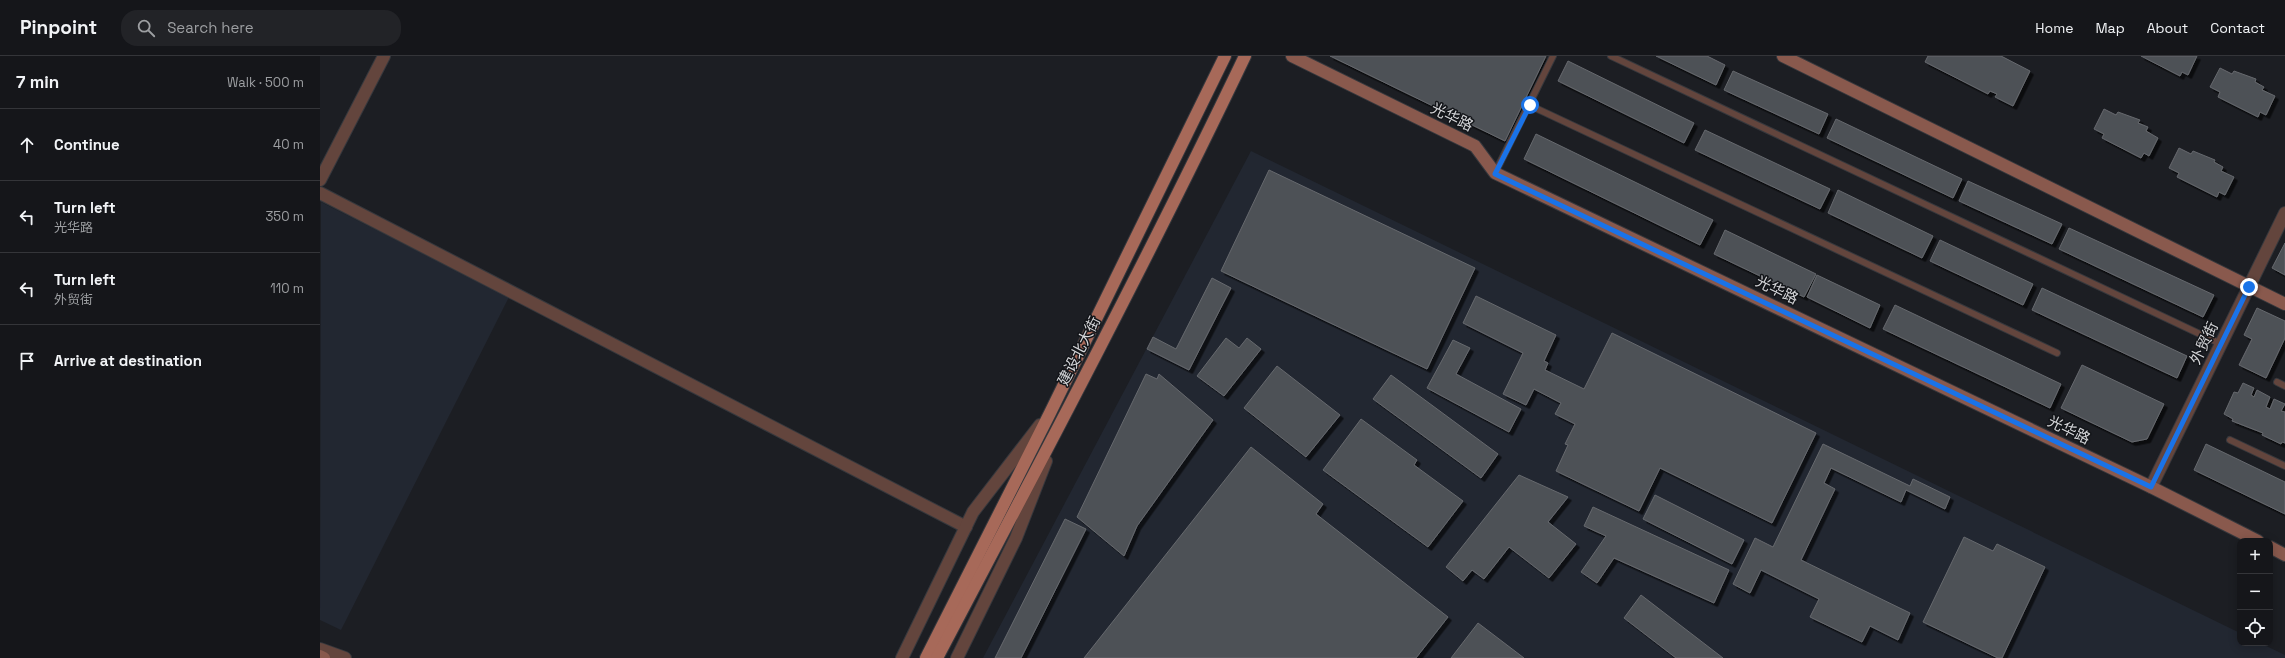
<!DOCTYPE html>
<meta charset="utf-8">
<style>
:root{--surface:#15161a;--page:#222327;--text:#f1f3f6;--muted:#9d9fa2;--line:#343539}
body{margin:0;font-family:"Space Grotesk","Noto Sans SC",sans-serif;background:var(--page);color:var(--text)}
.controls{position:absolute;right:12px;bottom:12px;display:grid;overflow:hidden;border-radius:8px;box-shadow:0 2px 10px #0003}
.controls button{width:36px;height:36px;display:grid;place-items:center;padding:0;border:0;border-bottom:1px solid var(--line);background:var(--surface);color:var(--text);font:20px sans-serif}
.stop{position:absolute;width:12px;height:12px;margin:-9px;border:3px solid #1a73e8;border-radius:50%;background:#fff}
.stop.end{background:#1a73e8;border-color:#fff;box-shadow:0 1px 4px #0008}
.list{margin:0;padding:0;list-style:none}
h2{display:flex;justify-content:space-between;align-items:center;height:52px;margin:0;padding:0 16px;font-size:17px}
h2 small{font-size:13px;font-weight:400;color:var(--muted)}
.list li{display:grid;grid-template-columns:26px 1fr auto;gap:12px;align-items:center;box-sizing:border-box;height:72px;padding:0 16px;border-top:1px solid var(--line)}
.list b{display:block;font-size:15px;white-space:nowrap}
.list p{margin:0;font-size:13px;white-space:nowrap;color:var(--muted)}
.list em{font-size:13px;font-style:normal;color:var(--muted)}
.icon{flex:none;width:22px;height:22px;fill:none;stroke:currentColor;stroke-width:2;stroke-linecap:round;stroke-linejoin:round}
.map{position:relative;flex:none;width:1965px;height:602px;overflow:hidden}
header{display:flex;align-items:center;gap:24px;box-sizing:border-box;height:56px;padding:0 20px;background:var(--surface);border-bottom:1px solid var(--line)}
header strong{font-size:19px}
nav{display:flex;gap:22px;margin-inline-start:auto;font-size:14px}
.search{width:280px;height:36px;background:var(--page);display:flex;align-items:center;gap:10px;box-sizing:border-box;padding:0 14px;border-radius:16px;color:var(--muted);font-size:15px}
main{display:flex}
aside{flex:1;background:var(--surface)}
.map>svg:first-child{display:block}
.built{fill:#222731}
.building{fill:#4e5156;stroke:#66696e;filter:url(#shadow)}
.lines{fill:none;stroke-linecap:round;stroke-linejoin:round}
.lane-casing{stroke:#36383d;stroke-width:8}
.street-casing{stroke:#36383d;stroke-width:14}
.secondary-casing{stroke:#36383d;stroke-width:14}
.primary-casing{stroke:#36383d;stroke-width:14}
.lane{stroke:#63453d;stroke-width:6}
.street{stroke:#63453d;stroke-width:12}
.secondary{stroke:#89594d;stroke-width:12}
.primary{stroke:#a76959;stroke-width:12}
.route{stroke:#1a73e8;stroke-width:5}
.labels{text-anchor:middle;stroke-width:3;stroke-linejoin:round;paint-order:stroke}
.street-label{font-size:15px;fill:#d6d7da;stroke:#131519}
</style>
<header>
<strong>Pinpoint</strong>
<div class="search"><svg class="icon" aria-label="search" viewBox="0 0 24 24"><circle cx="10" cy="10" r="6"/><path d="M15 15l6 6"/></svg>Search here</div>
<nav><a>Home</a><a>Map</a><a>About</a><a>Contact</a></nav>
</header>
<main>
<aside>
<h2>7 min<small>Walk · 500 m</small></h2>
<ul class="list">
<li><svg class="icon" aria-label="ahead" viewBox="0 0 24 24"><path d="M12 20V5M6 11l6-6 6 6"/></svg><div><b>Continue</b></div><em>40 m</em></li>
<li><svg class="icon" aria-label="left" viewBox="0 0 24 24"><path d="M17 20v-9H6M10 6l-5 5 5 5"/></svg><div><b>Turn left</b><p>光华路</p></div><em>350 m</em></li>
<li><svg class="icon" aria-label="left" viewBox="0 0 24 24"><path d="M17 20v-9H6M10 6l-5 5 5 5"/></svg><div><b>Turn left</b><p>外贸街</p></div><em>110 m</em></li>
<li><svg class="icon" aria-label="arrive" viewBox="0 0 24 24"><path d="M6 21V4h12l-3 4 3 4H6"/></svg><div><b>Arrive at destination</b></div></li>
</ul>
</aside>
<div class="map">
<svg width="1965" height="602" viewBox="0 0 1965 602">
<defs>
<filter id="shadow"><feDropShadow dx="3.5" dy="3.5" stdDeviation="0" flood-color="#0009"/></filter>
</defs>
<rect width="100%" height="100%" fill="#1c1e23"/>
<g class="built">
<path d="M931,95l989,482v10h20l25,12v3h-1302z"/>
<path d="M1,146l188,95 -168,333 -21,-10z"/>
</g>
<g class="building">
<path d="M1010,0h216l-41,85z"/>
<path d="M1336,0h51l18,9 -9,20z"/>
<path d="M1608,0h73l29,15 -17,35 -18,-9 2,-3 -7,-3 -2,3 -63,-32z"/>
<path d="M1821,0h56l-9,19 -6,-3 -2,4z"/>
<path d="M1248,5l126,62 -10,20 -126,-62z"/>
<path d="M1900,12l12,6 2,-3 22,8 -1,3 9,5 -2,3 13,6 -9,19 -6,-3 -2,5 -40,-20 2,-5 -10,-5z"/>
<path d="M1413,15l95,43 -9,20 -95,-44z"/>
<path d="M1784,53l12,6 2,-3 22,8 -2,3 10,4 -2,4 12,7 -9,18 -5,-3 -3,5 -39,-20 2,-4 -10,-5z"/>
<path d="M1516,63l126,60 -9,19 -126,-60z"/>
<path d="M1385,74l125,59 -10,20 -125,-59z"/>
<path d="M1216,78l177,86 -13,25 -176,-86z"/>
<path d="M1859,92l12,6 2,-3 22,9 -1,2 9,5 -2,4 13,6 -9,18 -6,-3 -2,5 -40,-20 2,-4 -10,-5z"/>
<path d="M949,114l206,98 -48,101 -206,-98z"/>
<path d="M1648,125l94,43 -10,20 -93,-43z"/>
<path d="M1518,134l95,46 -11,22 -94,-45z"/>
<path d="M1749,172l145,67 -11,22 -144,-68z"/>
<path d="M1405,174l91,44 -12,23 -90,-43z"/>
<path d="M1620,184l93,44 -10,21 -93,-44z"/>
<path d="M1965,187v32l-13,-7z"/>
<path d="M1497,219l63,30 -10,23 -63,-31z"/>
<path d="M892,222l19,10 -42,82 -42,-21 6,-12 23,12z"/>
<path d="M1722,232l145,68 -10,22 -145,-68z"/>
<path d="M1156,240l80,39 -12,26 4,2 -3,7 39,19 28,-56 204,100 -44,90 -112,-55 -21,43 -83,-40 12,-26 -3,-1 10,-20 -20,-10 6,-11 -27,-14 -8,16 -23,-11 20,-41 -60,-30z"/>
<path d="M1575,249l166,79 -11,24 -167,-79z"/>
<path d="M1937,252l28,13v17l-19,40 -27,-13 13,-26 -8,-4z"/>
<path d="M906,282l13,10 8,-10 14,11 -37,47 -27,-20z"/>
<path d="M1133,284l17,8 -14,26 65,35 -12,23 -82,-44z"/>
<path d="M1762,309l82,39 -17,35 -15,3 -71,-34z"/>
<path d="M957,310l63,49 -34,42 -62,-49z"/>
<path d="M826,318l11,5 2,-5 54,46 -76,106 -13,30 -47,-39z"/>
<path d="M1071,319l107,79 -17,24 -108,-79z"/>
<path d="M1923,327l11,5 -3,7 3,2 3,-7 13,7 -4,10 4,2 4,-10 11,5 -4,7 4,1v31l-3,-1 -1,2 -19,-9 1,-2 -31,-12 1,-2 -9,-5 10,-22 4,1z"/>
<path d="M1041,363l56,41 -3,5 49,36 -35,46 -105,-77z"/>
<path d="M1503,388l87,42 3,-7 37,18 -5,12 -39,-19 -5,12 -70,-34 -7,15 11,6 -34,71 109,53 -12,27 -28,-14 -8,16 -52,-25 9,-18 -58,-29 -11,23 -17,-9 22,-46 18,9z"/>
<path d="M1886,388l79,38v32l-91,-44z"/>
<path d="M931,391l72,57 -7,10 132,103 -32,41h-332z"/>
<path d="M1199,419l49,22 -20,25 28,22 -27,34 -40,-31 -25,32 -12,-9 -9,11 -17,-14z"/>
<path d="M1335,439l89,45 -12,24 -89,-45z"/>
<path d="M1273,451l136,63 -15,33 -100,-45 -17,25 -16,-11 25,-36 -22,-10z"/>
<path d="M745,463l21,10 -65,129h-26z"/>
<path d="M1644,481l29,14 4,-7 48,23 -43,91h-4l-75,-36z"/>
<path d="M1321,539l82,63h-47l-52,-40z"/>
<path d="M1158,567l46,35h-73z"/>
</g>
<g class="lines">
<defs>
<g id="lane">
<path d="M1291,0l610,288"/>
<path d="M1209,49l528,248"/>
<path d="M1175,117l58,-117"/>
<path d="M1957,326l8,4"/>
<path d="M1910,384l55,26"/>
</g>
<g id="street">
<path d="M0,124l64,-124"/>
<path d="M0,137l646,334"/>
<path d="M1831,431l134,-274"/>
<path d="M0,593l25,9"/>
<path d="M582,602l71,-146 67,-87"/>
<path d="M637,602l59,-120 30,-77"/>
</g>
<g id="secondary">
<path d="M972,0l183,90 20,27 656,314 107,54"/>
<path d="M1463,0l502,248"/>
<path d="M1950,491l15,8"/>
<path d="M0,600l4,2"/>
</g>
<g id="primary">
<path d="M606,602l124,-245 175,-357"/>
<path d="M617,602c105,-199 211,-399 308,-602"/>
</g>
</defs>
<use href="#lane" class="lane-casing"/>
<use href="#street" class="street-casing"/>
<use href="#secondary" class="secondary-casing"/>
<use href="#primary" class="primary-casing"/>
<use href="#lane" class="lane"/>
<use href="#street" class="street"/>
<use href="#secondary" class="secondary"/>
<use href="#primary" class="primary"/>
</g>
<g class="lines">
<path class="route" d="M1210,49l-35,69 656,313 98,-200"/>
</g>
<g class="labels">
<g class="street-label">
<text transform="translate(1132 61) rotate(26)" y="5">光华路</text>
<text transform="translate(1457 234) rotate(26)" y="5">光华路</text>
<text transform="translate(1884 287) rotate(-64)" y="5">外贸街</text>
<text transform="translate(759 295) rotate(-63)" y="5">建设北大街</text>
<text transform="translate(1749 374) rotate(26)" y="5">光华路</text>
</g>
</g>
</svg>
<div class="controls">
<button>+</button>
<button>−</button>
<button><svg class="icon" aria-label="locate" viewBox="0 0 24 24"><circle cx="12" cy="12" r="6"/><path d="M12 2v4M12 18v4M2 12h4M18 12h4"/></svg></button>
</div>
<div class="stop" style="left:1210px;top:49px"></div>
<div class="stop end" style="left:1929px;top:231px"></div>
</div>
</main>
